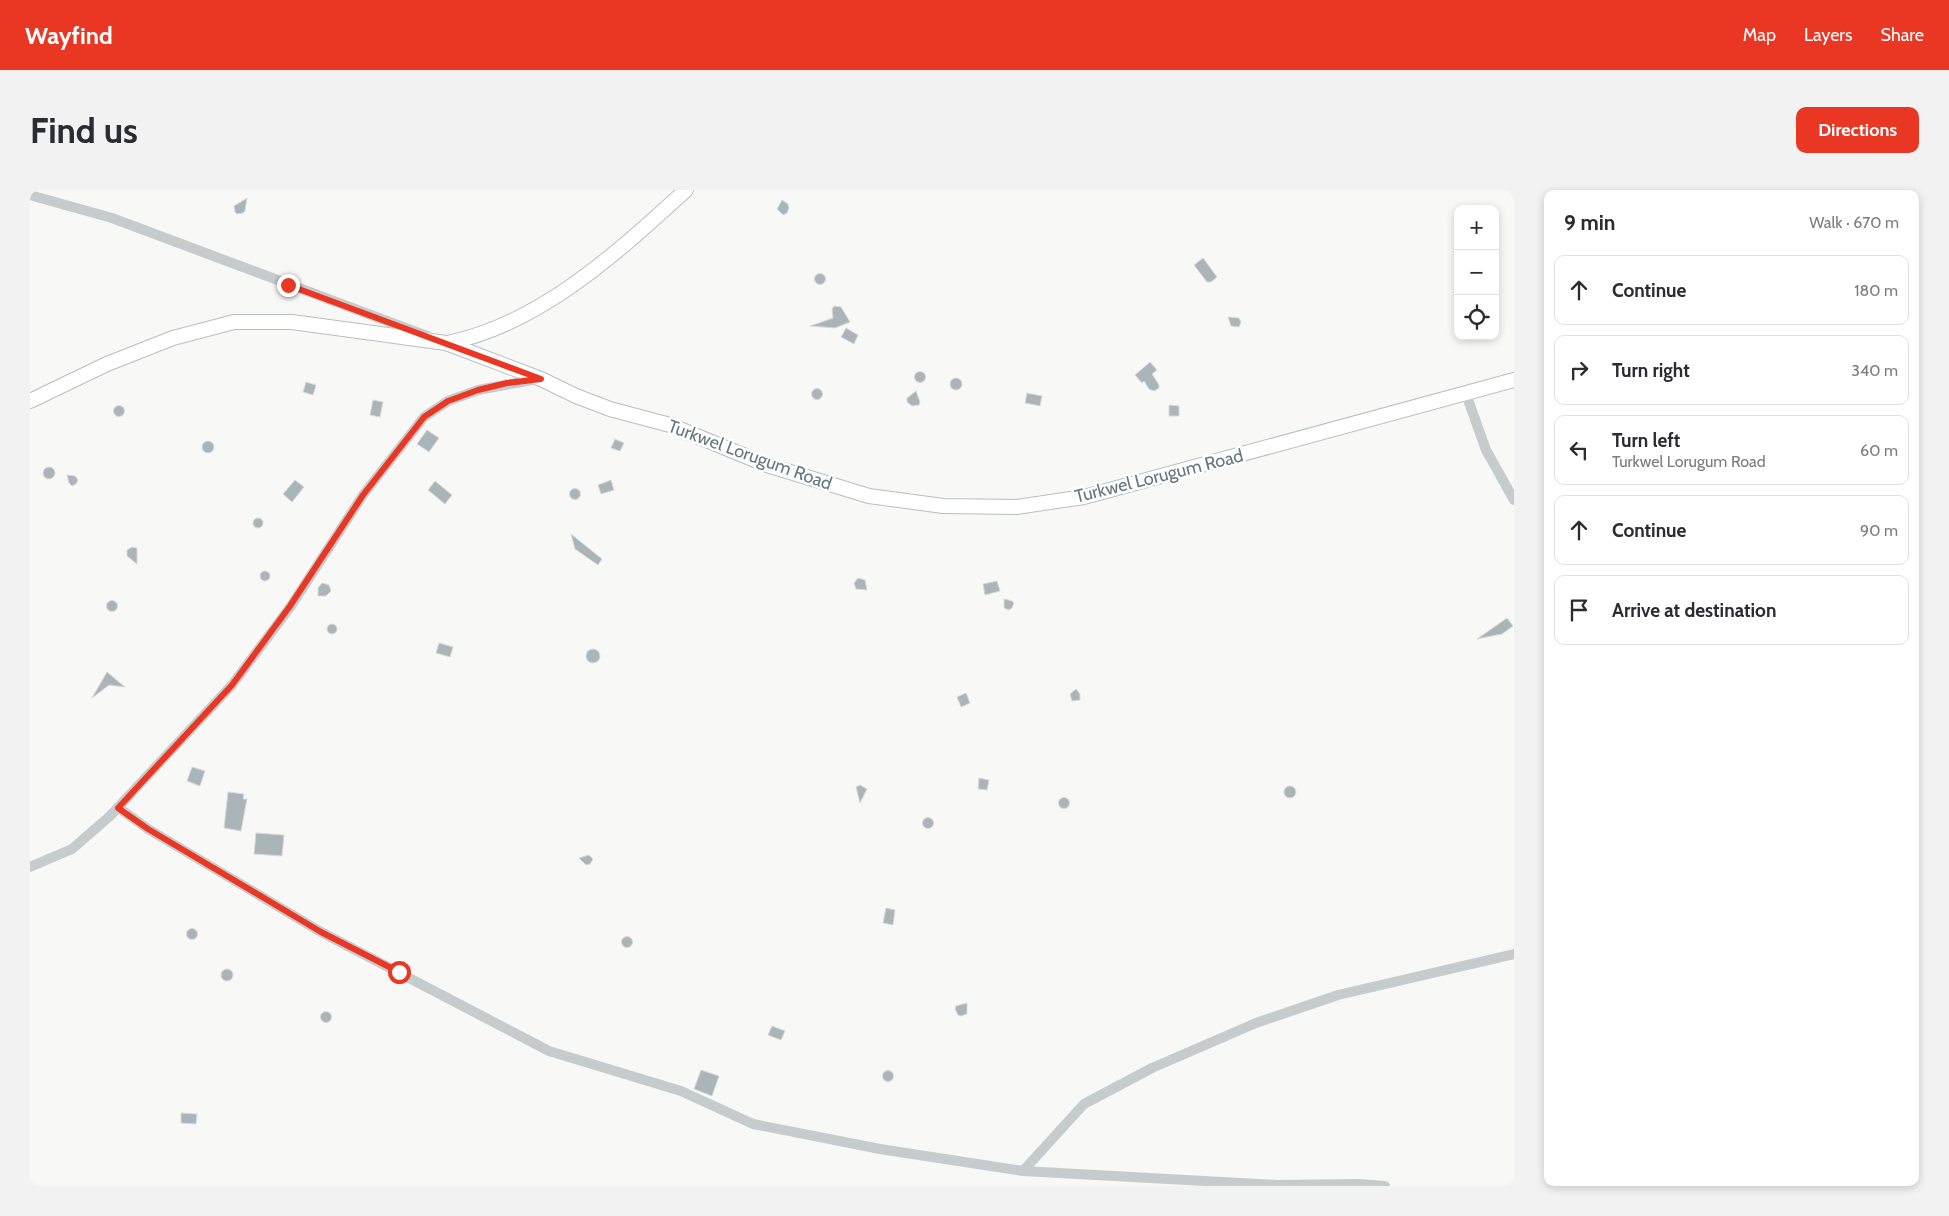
<!DOCTYPE html>
<meta charset="utf-8">
<style>
:root{--surface:#fff;--page:#f2f2f3;--text:#2b2b33;--muted:#7c7c81;--line:#e1e1e2;--accent:#ea3724}
body{margin:0;font-family:Cabin,sans-serif;background:var(--page);color:var(--text)}
.controls{position:absolute;right:15px;top:15px;display:grid;overflow:hidden;border-radius:10px;box-shadow:0 2px 8px #0003}
.controls button{width:45px;height:45px;display:grid;place-items:center;padding:0;border:0;border-bottom:1px solid var(--line);background:var(--surface);color:var(--text);font:25px sans-serif}
.stop{position:absolute;width:15px;height:15px;margin:-11px;border:4px solid #ea3724;border-radius:50%;background:#fff}
.stop.end{background:#ea3724;border-color:#fff;box-shadow:0 1px 5px #0008}
.list{margin:0;padding:0;list-style:none}
h2{display:flex;justify-content:space-between;align-items:center;height:65px;margin:0;padding:0 20px;font-size:21px}
h2 small{font-size:16px;font-weight:400;color:var(--muted)}
.list li{display:grid;grid-template-columns:32px 1fr auto;gap:15px;align-items:center;box-sizing:border-box;height:70px;margin:0 10px 10px;padding:0 10px;border:1px solid var(--line);border-radius:10px}
.list b{display:block;font-size:19px;white-space:nowrap}
.list p{margin:0;font-size:16px;white-space:nowrap;color:var(--muted)}
.list em{font-size:16px;font-style:normal;color:var(--muted)}
.icon{flex:none;width:28px;height:28px;fill:none;stroke:currentColor;stroke-width:2;stroke-linecap:round;stroke-linejoin:round}
.map{position:relative;flex:none;width:1484px;height:996px;overflow:hidden;border-radius:10px}
header{display:flex;align-items:center;gap:30px;box-sizing:border-box;height:70px;padding:0 25px;background:var(--accent);color:#fff}
header strong{font-size:24px}
nav{display:flex;gap:28px;margin-inline-start:auto;font-size:18px}
.intro{display:flex;align-items:center;justify-content:space-between;box-sizing:border-box;height:120px;padding:0 30px}
h1{margin:0;font-size:35px}
.button{padding:12px 22px;border-radius:10px;background:var(--accent);color:#fff;font-size:18px;font-weight:700}
main{display:flex;gap:30px;padding:0 30px}
aside{flex:1;background:var(--surface);border-radius:10px;box-shadow:0 2px 8px #0003}
.map>svg:first-child{display:block}
.building{fill:#aab5b9;stroke:#dadad8}
.lines{fill:none;stroke-linecap:round;stroke-linejoin:round}
.secondary-casing{stroke:#b8bfc2;stroke-width:16}
.street{stroke:#c6cbcd;stroke-width:10}
.secondary{stroke:#fff;stroke-width:14}
.route{stroke:#ea3724;stroke-width:6}
.labels{text-anchor:middle;stroke-width:5;stroke-linejoin:round;paint-order:stroke}
.street-label{font-size:18px;fill:#627882;stroke:#fff}
</style>
<header>
<strong>Wayfind</strong>
<nav><a>Map</a><a>Layers</a><a>Share</a></nav>
</header>
<div class="intro"><h1>Find us</h1><a class="button">Directions</a></div>
<main>
<div class="map">
<svg width="1484" height="996" viewBox="0 0 1484 996">
<rect width="100%" height="100%" fill="#f8f8f6"/>
<g class="building">
<path d="M217,8l-2,13 -2,2 -6,1 -2,-2 -1,-6z"/>
<path d="M752,10l6,4 1,4 -2,5 -4,2 -6,-6z"/>
<path d="M1173,68l14,19 -6,5h-4l-13,-17z"/>
<circle cx="790" cy="89" r="5.5"/>
<path d="M804,116l7,1 9,15 -15,6 -25,-2 23,-8 -1,-9z"/>
<path d="M1198,127l11,1 2,4 -2,5 -8,-1z"/>
<path d="M816,138l12,7 -4,9 -13,-7z"/>
<path d="M1120,172l7,8 -5,4 7,11v3l-5,3 -5,-2 -5,-8 -2,2 -7,-8z"/>
<circle cx="890" cy="187" r="5.5"/>
<circle cx="926" cy="194" r="6"/>
<path d="M276,192l10,3 -3,10 -10,-3z"/>
<circle cx="787" cy="204" r="5.5"/>
<path d="M886,201l4,11 -1,3 -7,1 -5,-4v-4z"/>
<path d="M997,203l15,3 -2,10 -15,-3z"/>
<path d="M343,210l10,2 -3,15 -10,-2z"/>
<path d="M1139,215l10,1v10h-10z"/>
<circle cx="89" cy="221" r="5.5"/>
<path d="M397,240l12,8 -10,14 -12,-8z"/>
<path d="M585,249l9,4 -4,8 -9,-3z"/>
<circle cx="178" cy="257" r="6"/>
<circle cx="19" cy="283" r="6"/>
<path d="M37,285l8,1 3,4 -2,4 -4,2 -3,-3z"/>
<path d="M265,290l9,7 -12,15 -9,-8z"/>
<path d="M581,290l3,10 -13,4 -3,-9z"/>
<path d="M405,291l17,14 -7,9 -17,-14z"/>
<circle cx="545" cy="304" r="5.5"/>
<circle cx="228" cy="333" r="5"/>
<path d="M541,344l31,25 -4,6 -23,-16z"/>
<path d="M102,357l5,1v16l-10,-8v-6z"/>
<circle cx="235" cy="386" r="5"/>
<path d="M828,388l7,2 2,10 -11,-1 -2,-6z"/>
<path d="M967,391l3,10 -15,4 -2,-11z"/>
<path d="M292,393l7,2 2,6 -5,5h-8v-8z"/>
<path d="M974,409l8,2 2,2 -2,5 -3,2 -5,-2z"/>
<circle cx="82" cy="416" r="5.5"/>
<path d="M1477,428l6,8 -11,8 -25,5z"/>
<circle cx="302" cy="439" r="5"/>
<path d="M409,453l14,4 -3,10 -14,-4z"/>
<circle cx="563" cy="466" r="7"/>
<path d="M77,482l18,15 -16,-2 -17,13z"/>
<path d="M1046,499l4,5v6l-8,1 -2,-7z"/>
<path d="M936,503l4,10 -9,4 -4,-10z"/>
<path d="M162,577l13,4 -5,15 -13,-5z"/>
<path d="M949,588l10,2 -2,10 -9,-1z"/>
<path d="M830,595l7,4 -7,14 -4,-16z"/>
<circle cx="1260" cy="602" r="6"/>
<path d="M198,602l16,2 -1,5h4l-6,32 -17,-3z"/>
<circle cx="1034" cy="613" r="5.5"/>
<circle cx="898" cy="633" r="5.5"/>
<path d="M226,643l28,2 -2,21 -28,-2z"/>
<path d="M559,665l4,4 -3,5 -4,1 -7,-7z"/>
<path d="M856,718l9,2 -2,15 -10,-2z"/>
<circle cx="162" cy="744" r="5.5"/>
<circle cx="597" cy="752" r="5.5"/>
<circle cx="197" cy="785" r="6"/>
<path d="M937,813v11l-6,2 -3,-1 -3,-6 1,-3z"/>
<circle cx="296" cy="827" r="5.5"/>
<path d="M742,836l13,5 -4,9 -13,-5z"/>
<path d="M671,880l18,6 -7,20 -18,-7z"/>
<circle cx="858" cy="886" r="5.5"/>
<path d="M151,923l16,1 -1,10 -15,-1z"/>
</g>
<g class="lines">
<defs>
<g id="secondary">
<path d="M417,153c92,-18 171,-91 239,-153"/>
<path d="M0,211l77,-37 66,-26 61,-16h58l154,21 95,36 35,17 34,13 60,16 97,40 102,31 74,10 73,1 68,-10 430,-117"/>
</g>
</defs>
<use href="#secondary" class="secondary-casing"/>
<g class="street">
<path d="M0,5l82,23 315,118"/>
<path d="M1436,204l20,56 28,50"/>
<path d="M89,618l29,21 173,103 228,119 132,40 72,33 127,25 143,22 254,14 81,-1 27,2"/>
<path d="M0,677l42,-18 38,-33 122,-131 59,-79 72,-111 61,-78 24,-16 30,-11 60,-11"/>
<path d="M993,981l61,-67 68,-36 104,-45 82,-28 176,-41"/>
</g>
<use href="#secondary" class="secondary"/>
</g>
<g class="lines">
<path class="route" d="M258,95l253,94 -34,4 -29,7 -30,11 -24,16 -61,78 -73,111 -58,79 -114,123 30,21 173,103 78,40"/>
</g>
<g class="labels">
<g class="street-label">
<text transform="translate(720 265) rotate(20)" y="6">Turkwel Lorugum Road</text>
<text transform="translate(1129 286) rotate(-14)" y="6">Turkwel Lorugum Road</text>
</g>
</g>
</svg>
<div class="controls">
<button>+</button>
<button>−</button>
<button><svg class="icon" aria-label="locate" viewBox="0 0 24 24"><circle cx="12" cy="12" r="6"/><path d="M12 2v4M12 18v4M2 12h4M18 12h4"/></svg></button>
</div>
<div class="stop" style="left:369px;top:782px"></div>
<div class="stop end" style="left:258px;top:95px"></div>
</div>
<aside>
<h2>9 min<small>Walk · 670 m</small></h2>
<ul class="list">
<li><svg class="icon" aria-label="ahead" viewBox="0 0 24 24"><path d="M12 20V5M6 11l6-6 6 6"/></svg><div><b>Continue</b></div><em>180 m</em></li>
<li><svg class="icon" aria-label="right" viewBox="0 0 24 24"><path d="M7 20v-9h11M14 6l5 5-5 5"/></svg><div><b>Turn right</b></div><em>340 m</em></li>
<li><svg class="icon" aria-label="left" viewBox="0 0 24 24"><path d="M17 20v-9H6M10 6l-5 5 5 5"/></svg><div><b>Turn left</b><p>Turkwel Lorugum Road</p></div><em>60 m</em></li>
<li><svg class="icon" aria-label="ahead" viewBox="0 0 24 24"><path d="M12 20V5M6 11l6-6 6 6"/></svg><div><b>Continue</b></div><em>90 m</em></li>
<li><svg class="icon" aria-label="arrive" viewBox="0 0 24 24"><path d="M6 21V4h12l-3 4 3 4H6"/></svg><div><b>Arrive at destination</b></div></li>
</ul>
</aside>
</main>
